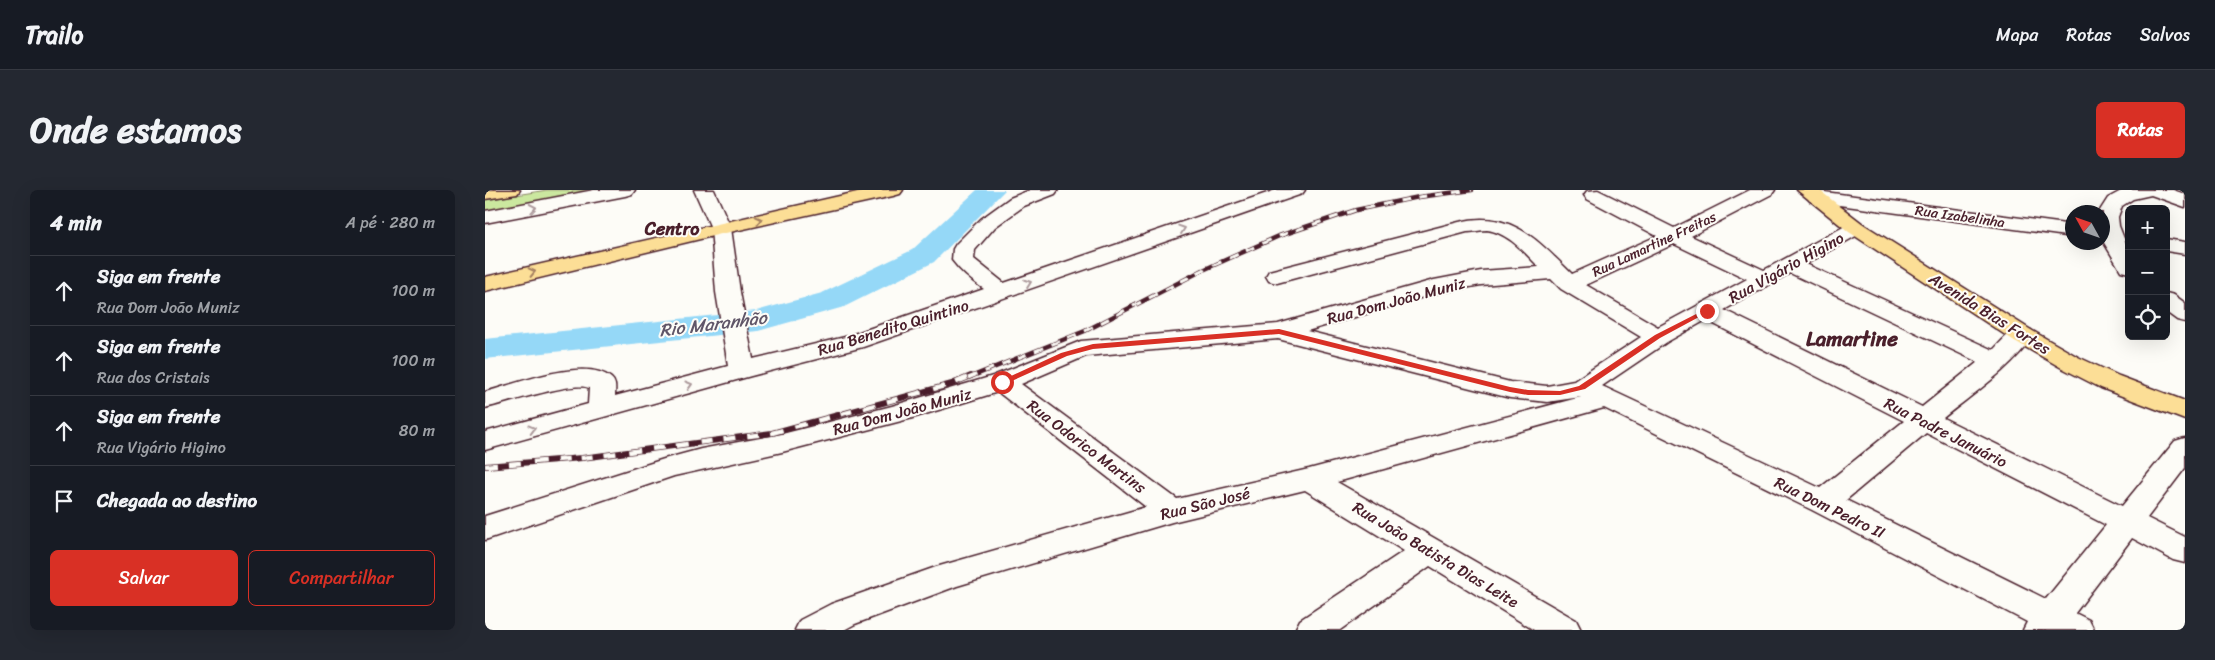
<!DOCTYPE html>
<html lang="pt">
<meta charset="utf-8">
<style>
:root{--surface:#171b24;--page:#242831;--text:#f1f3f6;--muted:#9ea1a6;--line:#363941;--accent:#d93025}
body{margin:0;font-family:Sriracha,sans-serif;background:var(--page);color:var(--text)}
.controls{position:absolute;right:15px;top:15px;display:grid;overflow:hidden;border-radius:8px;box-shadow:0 5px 20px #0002}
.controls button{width:45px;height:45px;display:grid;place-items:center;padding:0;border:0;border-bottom:1px solid var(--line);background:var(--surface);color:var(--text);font:25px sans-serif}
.compass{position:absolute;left:1580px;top:15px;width:45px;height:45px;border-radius:50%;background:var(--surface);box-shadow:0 5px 20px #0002;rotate:310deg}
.stop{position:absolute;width:15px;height:15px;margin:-11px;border:4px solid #d93025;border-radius:50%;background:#fff}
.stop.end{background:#d93025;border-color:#fff;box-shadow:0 1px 5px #0008}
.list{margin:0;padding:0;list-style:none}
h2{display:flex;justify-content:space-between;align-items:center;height:65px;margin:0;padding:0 20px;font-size:21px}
h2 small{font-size:16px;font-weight:400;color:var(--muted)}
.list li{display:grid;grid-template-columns:32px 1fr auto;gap:15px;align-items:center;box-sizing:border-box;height:70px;padding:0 20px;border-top:1px solid var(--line)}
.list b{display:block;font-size:19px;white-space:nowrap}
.list p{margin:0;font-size:16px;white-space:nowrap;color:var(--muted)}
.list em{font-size:16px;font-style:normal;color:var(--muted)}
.actions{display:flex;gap:10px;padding:15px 20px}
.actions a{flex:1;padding:11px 0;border:1px solid var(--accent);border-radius:8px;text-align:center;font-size:18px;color:var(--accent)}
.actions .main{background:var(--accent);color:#fff}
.icon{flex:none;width:28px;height:28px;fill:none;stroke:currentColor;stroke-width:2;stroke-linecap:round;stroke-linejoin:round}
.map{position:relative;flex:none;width:1700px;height:440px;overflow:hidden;border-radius:8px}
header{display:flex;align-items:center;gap:30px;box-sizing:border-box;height:70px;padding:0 25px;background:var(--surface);border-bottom:1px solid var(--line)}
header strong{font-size:24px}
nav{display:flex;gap:28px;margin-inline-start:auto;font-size:18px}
.intro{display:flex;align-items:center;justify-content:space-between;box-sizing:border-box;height:120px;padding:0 30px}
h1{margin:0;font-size:35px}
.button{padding:12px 22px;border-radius:8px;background:var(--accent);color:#fff;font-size:18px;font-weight:700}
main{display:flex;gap:30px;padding:0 30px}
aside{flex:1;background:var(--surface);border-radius:8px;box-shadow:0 5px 20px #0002}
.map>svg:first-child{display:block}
.green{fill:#cbe89f;stroke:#8a8465}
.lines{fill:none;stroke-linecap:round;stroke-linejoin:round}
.river{fill:#95d8f7;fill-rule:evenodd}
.minor-casing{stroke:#4a1f2b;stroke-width:3}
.major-casing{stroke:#4a1f2b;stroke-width:3}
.minor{fill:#fdfcf7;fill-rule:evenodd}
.major{fill:#fcde96;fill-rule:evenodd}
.rail-far1-casing{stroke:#4a1f2b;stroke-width:4.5}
.rail-casing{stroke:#4a1f2b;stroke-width:6}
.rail-far1{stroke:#fdfcf7;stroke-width:3;stroke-dasharray:9;stroke-linecap:butt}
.rail{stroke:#fdfcf7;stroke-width:4.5;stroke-dasharray:12;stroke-linecap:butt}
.oneway{stroke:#ac999b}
.oneway2{stroke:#a37e60}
.route{fill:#d93025}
.labels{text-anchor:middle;stroke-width:4;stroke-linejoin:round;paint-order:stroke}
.far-street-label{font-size:14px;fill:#4a1f2b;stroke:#fdfcf7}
.street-label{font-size:16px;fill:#4a1f2b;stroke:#fdfcf7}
.far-district-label{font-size:18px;font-weight:bold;fill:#4a1f2b;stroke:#fdfcf7}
.water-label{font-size:18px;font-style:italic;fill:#605668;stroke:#fdfcf7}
.district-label{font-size:21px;font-weight:bold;fill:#4a1f2b;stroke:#fdfcf7}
</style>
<header>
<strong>Trailo</strong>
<nav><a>Mapa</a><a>Rotas</a><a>Salvos</a></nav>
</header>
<div class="intro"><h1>Onde estamos</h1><a class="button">Rotas</a></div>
<main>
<aside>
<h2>4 min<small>A pé · 280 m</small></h2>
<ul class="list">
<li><svg class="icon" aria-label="ahead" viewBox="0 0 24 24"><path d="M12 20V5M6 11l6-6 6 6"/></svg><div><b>Siga em frente</b><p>Rua Dom João Muniz</p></div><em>100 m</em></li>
<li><svg class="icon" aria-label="ahead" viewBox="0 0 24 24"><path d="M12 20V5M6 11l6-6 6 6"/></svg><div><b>Siga em frente</b><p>Rua dos Cristais</p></div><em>100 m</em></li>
<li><svg class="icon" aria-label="ahead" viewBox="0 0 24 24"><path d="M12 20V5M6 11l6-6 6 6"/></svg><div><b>Siga em frente</b><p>Rua Vigário Higino</p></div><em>80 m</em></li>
<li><svg class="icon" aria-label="arrive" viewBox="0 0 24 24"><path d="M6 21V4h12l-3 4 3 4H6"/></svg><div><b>Chegada ao destino</b></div></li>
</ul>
<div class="actions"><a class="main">Salvar</a><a>Compartilhar</a></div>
</aside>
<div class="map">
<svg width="1700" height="440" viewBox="0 0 1700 440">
<rect width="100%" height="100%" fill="#fdfcf7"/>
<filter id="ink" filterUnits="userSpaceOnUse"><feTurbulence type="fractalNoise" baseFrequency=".02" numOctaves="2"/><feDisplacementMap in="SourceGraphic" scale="10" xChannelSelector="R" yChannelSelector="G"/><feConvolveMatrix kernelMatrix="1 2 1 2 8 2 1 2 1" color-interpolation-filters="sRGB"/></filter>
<g filter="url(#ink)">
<path class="green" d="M62,0h58l-120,23v-13z"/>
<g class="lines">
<path class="river" d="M492,0h28l-71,72 -90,45 -86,24 -273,28v-20l271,-28 66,-18 90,-43z"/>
<defs>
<g id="minor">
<path d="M109,0h41l-3,4 -7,2 -140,27v-12z"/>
<path d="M209,0h20l17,38 9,64 13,67 92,-22 139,-48c-12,-8 -23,-17 -32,-29l1,-11 3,-5 25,-25 29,-21 20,-8h28l-3,4 -31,12 -29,21 -20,23 -1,9 30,24 272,-93h29l-3,4 -439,153 -112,29 -266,74v-18l103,-28 1,-16c-14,-8 -85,16 -104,20v-16c30,-8 101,-36 126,-14 6,5 4,12 4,18l113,-30 -12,-74 -5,-64z"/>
<path d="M1113,0l76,38 76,-38h25l-3,4 -81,42 73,34 85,-46 7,-2 7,2 3,4 -3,4 -57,32 187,86c12,-12 20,-25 38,-20l3,5c-22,33 -60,58 -91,83l179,88 53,-65 10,-3v30l-38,50 38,19v26l-12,-3 -41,-22 -57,75 14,7 5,10h-71l4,-8 -215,-112 -208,-102 -267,74 239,138 5,10h-47l-104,-64 -90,64h-45l5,-10 104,-69 -99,-61 -133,32 -215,64 -102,38 -11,6h-49l5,-10 31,-16 105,-37 210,-60 -148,-115 -89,27 -127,33 -108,24 -189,64v-24l179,-57 37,-10 81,-15 110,-28 101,-30 88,-35 197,-17 156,-44 47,-9 58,-4c-14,-14 -30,-34 -52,-37 -6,0 -14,2 -20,2l-190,51 -8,-2 -3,-5 3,-5 190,-49c52,-13 79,19 113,52l85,-38 -70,-37 -3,-4 3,-4zM1189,54l73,35 -89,48 -72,-42zM1305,83l188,89 -56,45 -198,-97zM1066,89l10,10 80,48 -67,44 -27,5 -37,-4 -203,-51 130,-38 44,-8zM1221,130l198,101 -84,67 -218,-102 65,-44zM793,149l232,59 37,4 34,-5 -272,72 -132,30 -156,-115 65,-28zM1441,243l180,92 -60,74 -200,-99z"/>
<path d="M1638,0h50l12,4v13l-34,-12 -18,4 -11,7 -4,11 1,9 10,25v22l-8,-2 -18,-30v-29h-4l9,-14z"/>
<path d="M1332,1l256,34v12l-263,-36 -3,-4 3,-4z"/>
<path d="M1681,49l19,3v12l-19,-3z"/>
<path d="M1681,103l8,2 11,8v19l-8,-2 -11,-8z"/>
</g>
<g id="major">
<path d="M0,0h35l-3,4 -32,5z"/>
<path d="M381,0h37l-3,4 -7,2 -172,38 -236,57v-14z"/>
<path d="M1312,0h22l44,34 168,106 47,27 41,19 66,25v19l-84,-32 -41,-21 -47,-27 -164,-108z"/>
</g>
</defs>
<use href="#minor" class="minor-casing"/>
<use href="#major" class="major-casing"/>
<use href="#minor" class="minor"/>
<use href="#major" class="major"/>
<defs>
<path id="rail-far1" d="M483,188l117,-47 118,-61 76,-34 77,-26 63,-13 53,-7"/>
<path id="rail" d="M0,276l97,-8 190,-25 180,-49 19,-8"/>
</defs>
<use href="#rail-far1" class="rail-far1-casing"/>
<use href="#rail" class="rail-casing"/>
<use href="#rail-far1" class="rail-far1"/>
<use href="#rail" class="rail"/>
</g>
<defs><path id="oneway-chevron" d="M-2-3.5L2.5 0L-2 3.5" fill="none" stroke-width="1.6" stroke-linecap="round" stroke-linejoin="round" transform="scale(1.25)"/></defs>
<g class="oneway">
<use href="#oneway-chevron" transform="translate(48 18) rotate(-10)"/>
<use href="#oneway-chevron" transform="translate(697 39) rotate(-19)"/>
<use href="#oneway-chevron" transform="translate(543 93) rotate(-20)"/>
<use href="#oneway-chevron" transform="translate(204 195) rotate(-16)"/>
<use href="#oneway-chevron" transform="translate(47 239) rotate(-15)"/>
</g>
<g class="oneway2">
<use href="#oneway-chevron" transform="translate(274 30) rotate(-12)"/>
<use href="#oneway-chevron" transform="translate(47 82) rotate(-13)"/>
</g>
</g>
<path class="route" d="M1219,120l6,1 -50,27 -75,51 -25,6h-32l-18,-3 -231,-58 -186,15 -26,7 -62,28 -7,-2 63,-29 32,-9 186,-15 231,58 18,3 32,1 19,-5 76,-51z"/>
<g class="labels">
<g class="far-street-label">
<text transform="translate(1475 26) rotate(8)" y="5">Rua Izabelinha</text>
<text transform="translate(1169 54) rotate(-25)" y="5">Rua Lamartine Freitas</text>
</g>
<g class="street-label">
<text transform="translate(1301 77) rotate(-29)" y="6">Rua Vigário Higino</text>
<text transform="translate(911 110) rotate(-15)" y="6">Rua Dom João Muniz</text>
<text transform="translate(1505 123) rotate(32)" y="6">Avenida Bias Fortes</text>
<text transform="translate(408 137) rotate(-17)" y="6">Rua Benedito Quintino</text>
<text transform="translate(417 221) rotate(-15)" y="6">Rua Dom João Muniz</text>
<text transform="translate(1461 242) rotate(27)" y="6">Rua Padre Januário</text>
<text transform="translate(602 256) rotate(37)" y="6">Rua Odorico Martins</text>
<text transform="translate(720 313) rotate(-14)" y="6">Rua São José</text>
<text transform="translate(1345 317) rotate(26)" y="6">Rua Dom Pedro II</text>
<text transform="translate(951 364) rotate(31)" y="6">Rua João Batista Dias Leite</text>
</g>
<g class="far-district-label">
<text x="187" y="45">Centro</text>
</g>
<g class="water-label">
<text transform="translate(228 134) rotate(-7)" y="6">Rio Maranhão</text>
</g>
<g class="district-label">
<text x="1367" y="156">Lamartine</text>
</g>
</g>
</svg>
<div class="controls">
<button>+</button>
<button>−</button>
<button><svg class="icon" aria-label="locate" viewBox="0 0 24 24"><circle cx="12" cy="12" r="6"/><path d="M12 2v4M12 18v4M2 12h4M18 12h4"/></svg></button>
</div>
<svg class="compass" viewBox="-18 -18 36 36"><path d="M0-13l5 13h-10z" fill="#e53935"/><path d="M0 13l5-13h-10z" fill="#9ea1a6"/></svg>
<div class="stop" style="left:517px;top:192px"></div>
<div class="stop end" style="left:1222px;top:121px"></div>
</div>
</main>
